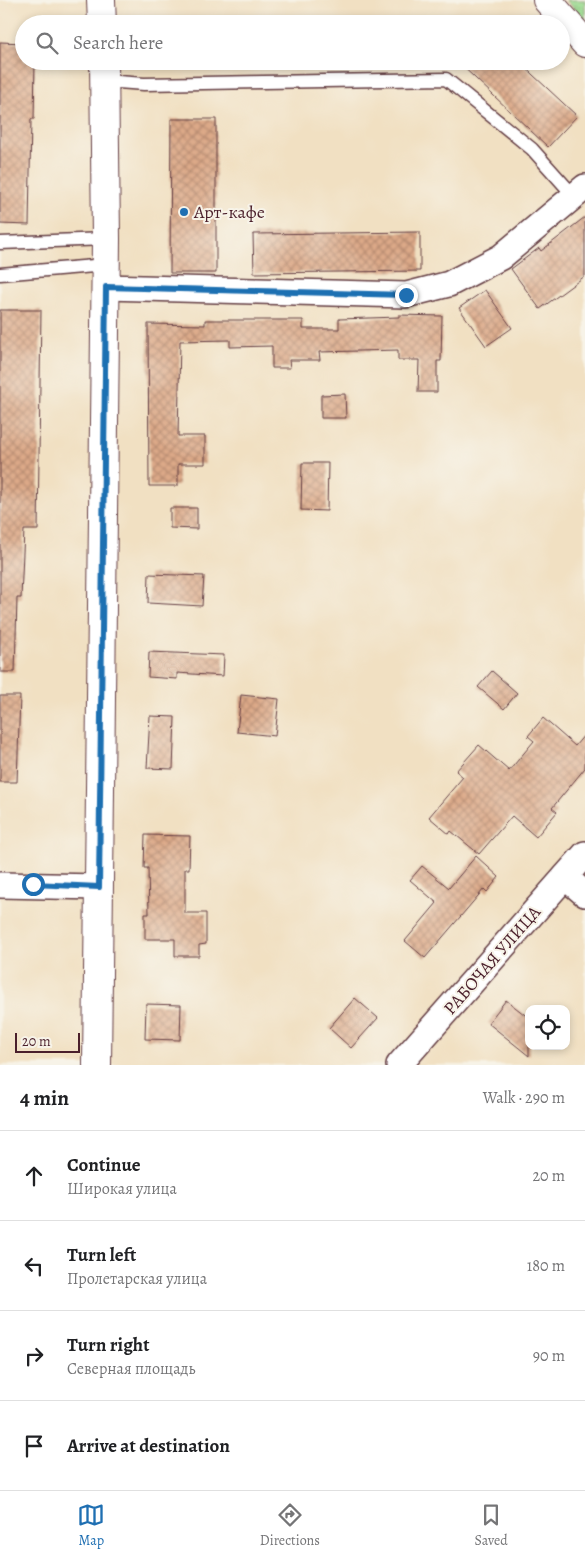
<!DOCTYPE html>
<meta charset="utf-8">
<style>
:root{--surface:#fff;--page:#f6f6f6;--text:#202124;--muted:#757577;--line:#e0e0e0;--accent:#1f6fb2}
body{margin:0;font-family:Alegreya,serif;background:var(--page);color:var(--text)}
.controls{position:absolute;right:15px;bottom:15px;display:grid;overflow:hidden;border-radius:10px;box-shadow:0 2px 8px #0003}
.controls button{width:45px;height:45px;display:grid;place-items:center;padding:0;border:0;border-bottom:1px solid var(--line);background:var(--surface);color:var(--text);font:25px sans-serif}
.scale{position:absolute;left:15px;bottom:12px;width:65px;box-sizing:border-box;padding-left:5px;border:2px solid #4a1f2b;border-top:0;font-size:14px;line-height:18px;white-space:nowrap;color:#4a1f2b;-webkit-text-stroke:4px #f7f3e8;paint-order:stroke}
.stop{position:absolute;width:15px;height:15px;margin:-11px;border:4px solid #1f6fb2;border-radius:50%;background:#fff}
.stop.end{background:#1f6fb2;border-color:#fff;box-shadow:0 1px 5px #0008}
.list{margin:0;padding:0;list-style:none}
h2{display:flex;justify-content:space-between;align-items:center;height:65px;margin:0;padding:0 20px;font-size:21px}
h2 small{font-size:16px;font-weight:400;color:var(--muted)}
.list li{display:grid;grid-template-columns:32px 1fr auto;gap:15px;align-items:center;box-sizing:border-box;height:90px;padding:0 20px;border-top:1px solid var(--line)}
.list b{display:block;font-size:19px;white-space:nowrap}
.list p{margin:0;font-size:16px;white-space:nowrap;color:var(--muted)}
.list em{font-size:16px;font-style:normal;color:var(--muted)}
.icon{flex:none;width:28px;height:28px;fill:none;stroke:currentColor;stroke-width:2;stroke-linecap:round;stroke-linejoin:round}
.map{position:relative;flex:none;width:585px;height:1065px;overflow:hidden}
.search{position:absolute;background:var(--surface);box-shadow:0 2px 8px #0003;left:15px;right:15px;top:15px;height:55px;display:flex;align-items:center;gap:12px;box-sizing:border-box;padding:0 18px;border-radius:28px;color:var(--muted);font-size:19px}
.sheet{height:425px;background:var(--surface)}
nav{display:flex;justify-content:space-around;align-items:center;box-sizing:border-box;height:70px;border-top:1px solid var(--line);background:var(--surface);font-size:14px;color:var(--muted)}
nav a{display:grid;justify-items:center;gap:2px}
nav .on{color:var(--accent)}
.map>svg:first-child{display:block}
.grass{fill:url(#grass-tufts);stroke:#747e5e}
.building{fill:url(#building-cross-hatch)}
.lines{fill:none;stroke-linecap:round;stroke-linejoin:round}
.service-casing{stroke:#633c42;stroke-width:15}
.minor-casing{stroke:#633c42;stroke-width:28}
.secondary-casing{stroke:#633c42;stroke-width:30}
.primary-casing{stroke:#633c42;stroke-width:30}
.service{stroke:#fff;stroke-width:12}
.minor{stroke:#fff;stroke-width:25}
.secondary{stroke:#fff;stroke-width:28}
.primary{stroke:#fff;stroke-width:28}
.route{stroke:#1f6fb2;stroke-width:6}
.poi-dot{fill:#1f6fb2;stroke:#f7f3e8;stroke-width:2}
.labels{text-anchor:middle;stroke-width:4;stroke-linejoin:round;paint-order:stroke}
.poi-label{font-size:18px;fill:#4a1f2b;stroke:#f7f3e8;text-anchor:start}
.street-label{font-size:18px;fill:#4a1f2b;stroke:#f7f3e8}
</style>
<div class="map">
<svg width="585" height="1065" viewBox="0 0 585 1065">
<defs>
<pattern id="grass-tufts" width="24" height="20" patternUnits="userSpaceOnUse" patternTransform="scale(1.25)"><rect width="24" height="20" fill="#9ddc92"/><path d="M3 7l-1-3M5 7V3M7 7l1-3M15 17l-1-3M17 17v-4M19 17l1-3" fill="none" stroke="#89bc7e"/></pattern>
<pattern id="building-cross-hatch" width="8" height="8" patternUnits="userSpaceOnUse" patternTransform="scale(1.25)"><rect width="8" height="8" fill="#dca988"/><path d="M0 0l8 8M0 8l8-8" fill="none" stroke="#b4896f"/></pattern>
</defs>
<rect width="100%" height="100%" fill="#f7f3e8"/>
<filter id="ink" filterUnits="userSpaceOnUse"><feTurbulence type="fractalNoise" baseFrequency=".02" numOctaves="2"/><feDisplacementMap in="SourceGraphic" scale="10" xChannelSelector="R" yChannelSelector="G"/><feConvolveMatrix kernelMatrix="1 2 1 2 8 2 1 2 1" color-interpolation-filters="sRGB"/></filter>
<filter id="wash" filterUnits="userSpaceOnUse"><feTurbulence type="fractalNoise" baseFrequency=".0096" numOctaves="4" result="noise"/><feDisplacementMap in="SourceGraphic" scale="20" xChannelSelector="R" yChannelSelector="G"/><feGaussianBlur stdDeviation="1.12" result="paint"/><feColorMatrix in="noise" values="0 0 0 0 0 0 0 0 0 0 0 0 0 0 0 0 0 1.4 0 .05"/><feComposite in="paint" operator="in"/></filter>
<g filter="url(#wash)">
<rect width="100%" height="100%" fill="#f1e0c2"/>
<path class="grass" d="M566,0h19v20z"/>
<g id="blocks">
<g class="building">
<path d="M0,42l24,1v18h11l-1,58h-3l-2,106 -29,-1z"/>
<path d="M457,61h61l59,55 -29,31z"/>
<path d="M171,119h45v154h-46z"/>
<path d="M585,217v59l-45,33 -29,-40 28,-21 2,3z"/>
<path d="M420,232v39l-166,2 -1,-39z"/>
<path d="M485,290l27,38 -26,18 -27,-38z"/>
<path d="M0,310h41l-3,220h-14l-3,68h-4l-2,74h-15z"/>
<path d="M399,315l43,1 -1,45h-4v31h-19l1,-32h-21v-10l-79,2 1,8h-31l1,8h-18v-22l-42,1v-7l-50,1 -2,95h27v28h-27v22h-29l-1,-162 57,1v-5h98v9h36v-10l60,-2z"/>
<path d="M345,394l1,24h-25v-23z"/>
<path d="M302,463h26l-1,48 -26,-1z"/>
<path d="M170,508h27v21l-27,-1z"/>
<path d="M149,574l55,2 -2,30 -54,-3z"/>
<path d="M149,652l75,3 -1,21 -46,-3v6l-29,-2z"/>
<path d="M492,671l25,22 -13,16 -26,-22z"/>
<path d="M241,695l38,4 -4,37 -38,-4z"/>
<path d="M0,696h20l-3,86h-17z"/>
<path d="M150,716l25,1 -2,52 -26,-1z"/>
<path d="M543,718l32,28 10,-12v34l-33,40 5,4 -21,25 -24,-21 -33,38 -28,-23 -2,3 -20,-17 34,-40 -7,-6 23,-26 30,26 25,-30 -6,-5z"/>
<path d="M145,835l45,1 -1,33h-4v44h21v31l-7,1v11h-24v-17h-30v-25h4l-1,-46h-4z"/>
<path d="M476,856l23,21 -12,15 -3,-3 -59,69 -20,-17 32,-38 -27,-23 12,-14 27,22z"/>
<path d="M355,998l23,20 -27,30 -22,-20z"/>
<path d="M506,1000l23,18v38l-41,-33z"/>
<path d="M146,1004l35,1 -1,35 -35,-1z"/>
</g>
</g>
</g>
<g filter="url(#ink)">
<use href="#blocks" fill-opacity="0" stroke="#633c42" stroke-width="1"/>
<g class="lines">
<defs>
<g id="service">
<path d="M105,81l39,3 302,-5 86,70 42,47"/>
<path d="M0,243l106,-4"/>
<path d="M0,274l106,-9"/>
</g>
<g id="minor">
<path d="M106,287l300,8 43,-11 52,-27 84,-70"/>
<path d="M565,877l20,17"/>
<path d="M0,885l99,2"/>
<path d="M399,1065l186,-211"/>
</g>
<path id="secondary" d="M547,0l38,43"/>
<g id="primary">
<path d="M101,0l1,24"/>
<path d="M97,1065l9,-826 -2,-178"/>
</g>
</defs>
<use href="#service" class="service-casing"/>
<use href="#minor" class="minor-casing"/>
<use href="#secondary" class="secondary-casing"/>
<use href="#primary" class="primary-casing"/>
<use href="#service" class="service"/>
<use href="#minor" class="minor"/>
<use href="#secondary" class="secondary"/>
<use href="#primary" class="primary"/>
</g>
</g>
<g class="lines" filter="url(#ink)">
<path class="route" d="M33,884l66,3 7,-600 300,8"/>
</g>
<circle class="poi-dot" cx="184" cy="212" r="5"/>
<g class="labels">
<g class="poi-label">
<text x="194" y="218">Арт-кафе</text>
</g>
<g class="street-label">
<text transform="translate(492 960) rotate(-49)" y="6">РАБОЧАЯ УЛИЦА</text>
</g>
</g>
</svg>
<div class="controls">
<button><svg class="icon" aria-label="locate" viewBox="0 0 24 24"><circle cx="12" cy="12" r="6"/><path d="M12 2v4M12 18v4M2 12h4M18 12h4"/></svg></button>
</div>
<div class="scale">20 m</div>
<div class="stop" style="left:33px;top:884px"></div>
<div class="stop end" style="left:406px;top:295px"></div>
<div class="search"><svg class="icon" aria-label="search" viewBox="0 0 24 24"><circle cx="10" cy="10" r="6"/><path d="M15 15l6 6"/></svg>Search here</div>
</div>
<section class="sheet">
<h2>4 min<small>Walk · 290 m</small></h2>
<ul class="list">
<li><svg class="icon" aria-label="ahead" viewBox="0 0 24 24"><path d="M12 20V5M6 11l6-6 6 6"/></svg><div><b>Continue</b><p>Широкая улица</p></div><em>20 m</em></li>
<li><svg class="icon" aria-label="left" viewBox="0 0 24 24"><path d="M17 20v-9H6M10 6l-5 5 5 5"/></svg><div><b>Turn left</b><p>Пролетарская улица</p></div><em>180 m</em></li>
<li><svg class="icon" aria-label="right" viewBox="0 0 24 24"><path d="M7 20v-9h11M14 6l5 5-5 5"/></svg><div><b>Turn right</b><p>Северная площадь</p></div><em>90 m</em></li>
<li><svg class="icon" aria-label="arrive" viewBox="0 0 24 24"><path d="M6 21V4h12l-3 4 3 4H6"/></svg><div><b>Arrive at destination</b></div></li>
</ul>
</section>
<nav>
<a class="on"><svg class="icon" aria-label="map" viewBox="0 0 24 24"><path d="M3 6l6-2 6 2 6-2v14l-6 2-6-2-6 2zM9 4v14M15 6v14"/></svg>Map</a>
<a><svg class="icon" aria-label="directions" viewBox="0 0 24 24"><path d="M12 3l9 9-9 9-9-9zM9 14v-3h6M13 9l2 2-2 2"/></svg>Directions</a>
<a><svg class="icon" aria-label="saved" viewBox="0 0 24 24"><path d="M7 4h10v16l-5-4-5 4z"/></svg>Saved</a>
</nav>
